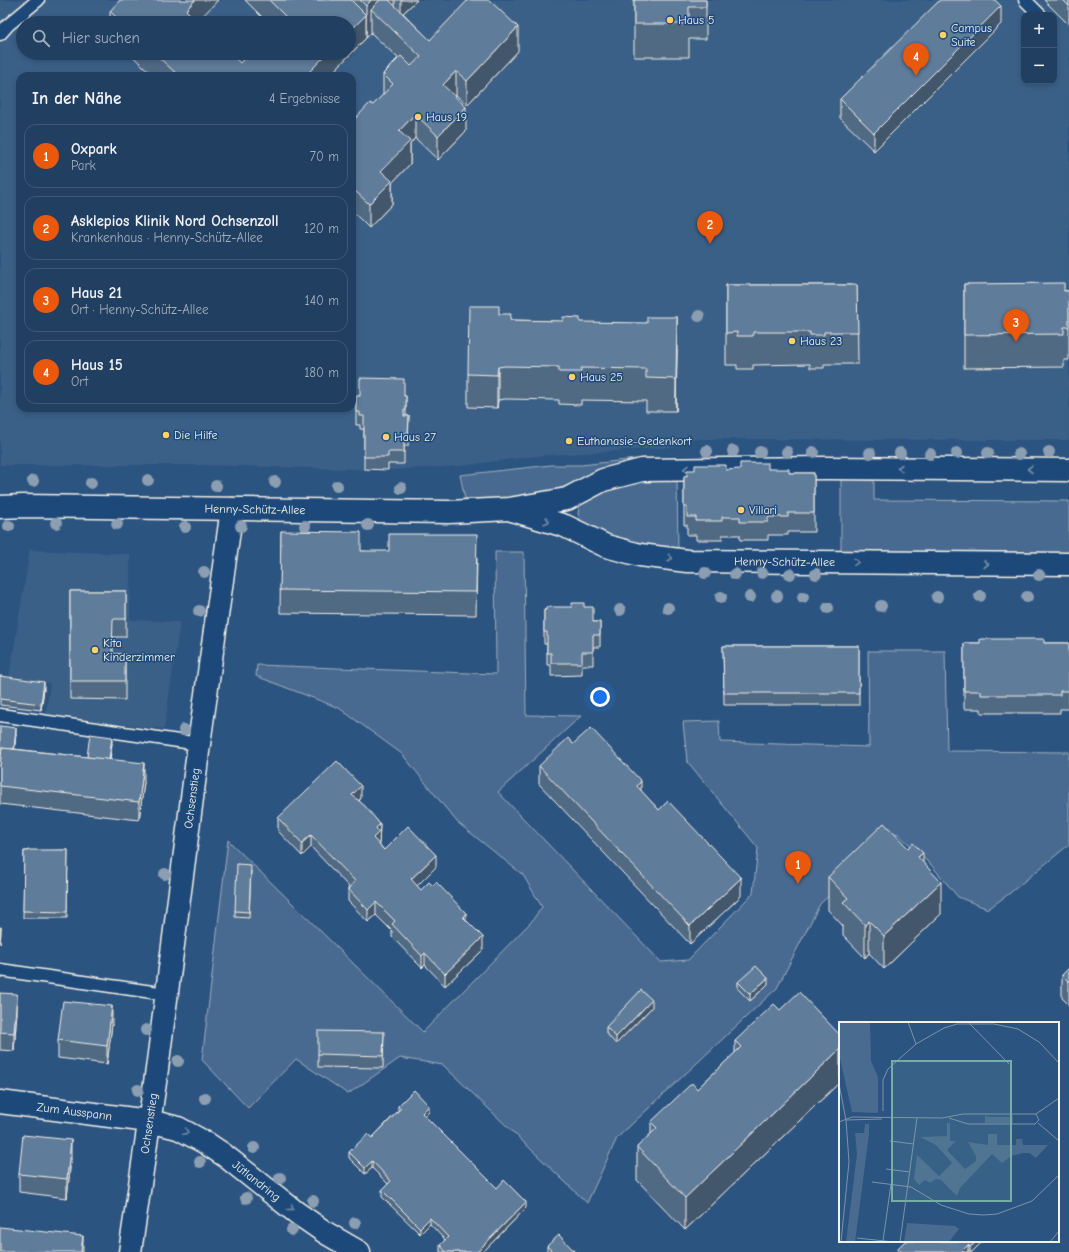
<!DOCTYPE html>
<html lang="de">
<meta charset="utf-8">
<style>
:root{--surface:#213f61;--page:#2d4a6a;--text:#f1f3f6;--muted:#a2afbd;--line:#3e5876;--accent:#ea580c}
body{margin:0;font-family:"Comic Neue",sans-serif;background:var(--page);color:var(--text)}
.controls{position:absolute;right:12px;top:12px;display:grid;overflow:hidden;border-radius:8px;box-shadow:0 2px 6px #0003}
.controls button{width:36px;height:36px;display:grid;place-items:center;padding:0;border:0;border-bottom:1px solid var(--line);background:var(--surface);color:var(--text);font:20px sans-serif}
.you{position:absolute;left:600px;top:697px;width:14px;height:14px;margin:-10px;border:3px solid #fff;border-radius:50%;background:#1a73e8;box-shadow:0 0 0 6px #1a73e833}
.badge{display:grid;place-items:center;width:26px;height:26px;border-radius:50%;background:var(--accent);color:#fff;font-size:13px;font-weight:700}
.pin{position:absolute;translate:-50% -33px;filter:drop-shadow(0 1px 2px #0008)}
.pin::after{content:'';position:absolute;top:21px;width:14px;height:12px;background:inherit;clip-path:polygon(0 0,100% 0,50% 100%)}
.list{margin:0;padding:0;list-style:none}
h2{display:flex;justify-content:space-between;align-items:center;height:52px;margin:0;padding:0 16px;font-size:17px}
h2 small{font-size:13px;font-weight:400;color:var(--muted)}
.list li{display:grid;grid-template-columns:26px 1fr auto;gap:12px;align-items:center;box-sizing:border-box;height:64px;margin:0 8px 8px;padding:0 8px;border:1px solid var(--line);border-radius:12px}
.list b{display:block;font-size:15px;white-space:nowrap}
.list p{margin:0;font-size:13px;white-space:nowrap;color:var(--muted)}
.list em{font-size:13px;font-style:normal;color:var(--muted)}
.icon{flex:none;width:22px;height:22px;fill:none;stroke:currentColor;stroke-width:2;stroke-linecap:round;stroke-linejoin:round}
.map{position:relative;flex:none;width:1069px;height:1252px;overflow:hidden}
.search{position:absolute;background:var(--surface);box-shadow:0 2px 6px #0003;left:16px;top:16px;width:340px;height:44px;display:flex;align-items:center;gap:10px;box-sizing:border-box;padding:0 14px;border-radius:22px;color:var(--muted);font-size:15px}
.panel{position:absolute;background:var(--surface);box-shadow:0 2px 6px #0003;left:16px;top:72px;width:340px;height:340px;border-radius:12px}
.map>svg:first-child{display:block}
.built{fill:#3b6088;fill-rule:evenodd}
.green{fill:#496b90;stroke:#9eaebc}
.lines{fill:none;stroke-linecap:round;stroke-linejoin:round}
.lane-casing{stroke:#f4f1e8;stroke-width:15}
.street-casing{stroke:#f4f1e8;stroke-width:25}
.lane{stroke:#1f4a7a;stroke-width:12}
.street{stroke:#1f4a7a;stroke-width:22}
.tree{fill:#8c9fb2}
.wall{fill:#516a84;stroke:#f4f1e8}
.shaded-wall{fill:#42566c;stroke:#f4f1e8}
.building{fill:#5e7b9a;stroke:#f4f1e8}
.oneway{stroke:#748da6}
.poi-dot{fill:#ffd166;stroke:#1f4a7a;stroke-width:1.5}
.labels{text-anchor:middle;stroke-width:3;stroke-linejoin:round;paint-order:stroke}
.poi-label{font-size:12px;fill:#f4f1e8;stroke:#1f4a7a;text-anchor:start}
.street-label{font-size:12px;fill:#f4f1e8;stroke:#1f4a7a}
.inset-road{fill:none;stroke:#7c93aa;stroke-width:1}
.view{fill:#76ada5;fill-opacity:0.15;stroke:#76ada5;stroke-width:2}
.inset-edge{fill:none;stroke:#f4f1e8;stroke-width:2}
</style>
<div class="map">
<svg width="1069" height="1252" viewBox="0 0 1069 1252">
<rect width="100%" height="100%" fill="#2c5481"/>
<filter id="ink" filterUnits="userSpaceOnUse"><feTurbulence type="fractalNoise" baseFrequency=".025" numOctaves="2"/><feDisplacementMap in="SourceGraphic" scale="8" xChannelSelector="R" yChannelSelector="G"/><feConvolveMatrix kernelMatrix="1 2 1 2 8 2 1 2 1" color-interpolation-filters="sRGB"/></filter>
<g filter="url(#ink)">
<g class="built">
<path d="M0,0h1069v440l-381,-1 -13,8 -139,9 -77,10 -71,4 -185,-5h-203zM1024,15h30v66h-30zM23,23h326v30h-326zM20,76h332v332h-332z"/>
<path d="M30,550l100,4v66l50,2 -16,107 -118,-14 4,-32 -41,-5z"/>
</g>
<g class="green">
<path d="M636,459l-88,34 -33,5 -50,1 -5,-24 91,-10h30z"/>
<path d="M677,477l1,73 -40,-4 -42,-14 -14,-9 -4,-9 2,-11 15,-9 43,-15z"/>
<path d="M841,479l33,1v20l195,1v53l-228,-3z"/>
<path d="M495,552h29l2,163 55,1 -83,76 163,170 27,-2 65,-67 5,-45 -71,-87 -4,-39 36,-1 1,21 149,5 -1,-96h77l2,100 122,1v94l-3,1 -56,46 -22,16 -30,-12 -26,-31 -35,-33 -77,71 -43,84 -160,150 -30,65 -144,-138 -43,-7 -52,36 -52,-35 -48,49 -46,-48 26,-220 195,192 108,-110 11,-15 -19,-32 -66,-53 -55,-68 -63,-46 -83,-32 1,-11 239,9z"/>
</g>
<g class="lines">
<defs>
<g id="lane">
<path d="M1025,0l15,15"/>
<path d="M0,34l8,-9 30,-25"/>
<path d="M0,715l199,29"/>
<path d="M0,970l166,24"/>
</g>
<g id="street">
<path id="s1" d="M0,507l23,-1 426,6 60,-3 58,-10 36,-19 39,-10 184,-2 243,2"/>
<path id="s2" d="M512,510l53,16 41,20 34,9 47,6 382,3"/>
<path id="s3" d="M0,1102l149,19 29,7 28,15 18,12 73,58 29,20 33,19"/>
<path id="s4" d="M130,1252l27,-183 42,-325 33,-235"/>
</g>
</defs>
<use href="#lane" class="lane-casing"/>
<use href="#street" class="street-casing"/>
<use href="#lane" class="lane"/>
<use href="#street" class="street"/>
</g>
<g class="tree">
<circle cx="699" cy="316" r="6"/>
<circle cx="707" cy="451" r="6"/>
<circle cx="733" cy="451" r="6"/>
<circle cx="760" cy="452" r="6"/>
<circle cx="787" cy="452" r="6"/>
<circle cx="813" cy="452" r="6"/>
<circle cx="1049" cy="452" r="6"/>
<circle cx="870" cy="453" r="6"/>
<circle cx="900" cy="453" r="6"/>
<circle cx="957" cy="453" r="6"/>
<circle cx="988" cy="453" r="6"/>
<circle cx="930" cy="454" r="6"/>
<circle cx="1019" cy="454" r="6"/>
<circle cx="148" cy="480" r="6"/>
<circle cx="33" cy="481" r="6"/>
<circle cx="275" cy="482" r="6"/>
<circle cx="91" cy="483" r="6"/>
<circle cx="216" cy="486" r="6"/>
<circle cx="337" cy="486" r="6"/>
<circle cx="401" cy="488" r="6"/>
<circle cx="56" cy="523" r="6"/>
<circle cx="117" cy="524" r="6"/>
<circle cx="368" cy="525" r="6"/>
<circle cx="9" cy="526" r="6"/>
<circle cx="241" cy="526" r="6"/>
<circle cx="305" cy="526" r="6"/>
<circle cx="185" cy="527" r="6"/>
<circle cx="204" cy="572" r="6"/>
<circle cx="705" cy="573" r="6"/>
<circle cx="762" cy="573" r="6"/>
<circle cx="735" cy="574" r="6"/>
<circle cx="790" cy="574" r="6"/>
<circle cx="816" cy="574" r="6"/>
<circle cx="1039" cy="575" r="6"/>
<circle cx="777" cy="596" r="6"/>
<circle cx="980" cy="596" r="6"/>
<circle cx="721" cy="597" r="6"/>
<circle cx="750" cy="597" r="6"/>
<circle cx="803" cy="597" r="6"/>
<circle cx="937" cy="597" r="6"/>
<circle cx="1027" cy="597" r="6"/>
<circle cx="881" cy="606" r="6"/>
<circle cx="668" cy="608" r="6"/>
<circle cx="828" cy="608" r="6"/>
<circle cx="620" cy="610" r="6"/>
<circle cx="199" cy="611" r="6"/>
<circle cx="184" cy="730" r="6"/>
<circle cx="165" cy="874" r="6"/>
<circle cx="146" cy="1030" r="6"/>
<circle cx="178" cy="1061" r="6"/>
<circle cx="138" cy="1090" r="6"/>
<circle cx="205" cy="1098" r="6"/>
<circle cx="254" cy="1148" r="6"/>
<circle cx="200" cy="1162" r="6"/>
<circle cx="280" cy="1178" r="6"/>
<circle cx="246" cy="1198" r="6"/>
<circle cx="313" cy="1201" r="6"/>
<circle cx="355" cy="1223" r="6"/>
<circle cx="292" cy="1230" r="6"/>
</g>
<g class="wall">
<path d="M245,0h172l-14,13 27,27 88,11 -51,54 -11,-10 -1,1 11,35 -28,29 -23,-22 -5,6v20l-18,19v21l-23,24 -17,-17v-89l21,-17 10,-10v-21l15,-16 -27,-25 -42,43h-175l-25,-23h101l10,10 109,-40h-81z"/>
<path d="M634,0h72v39h-17v18h-55z"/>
<path d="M1044,0h25v25z"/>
<path d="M110,11l87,10 2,2h-89z"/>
<path d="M1001,24l-127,127 -34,-33v-19z"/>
<path d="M964,284l105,7v69h-5v7l-100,1z"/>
<path d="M726,285h131l1,79h-34v4h-14v-4l-57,1v4h-16v-4h-11z"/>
<path d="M499,314l12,6 69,2 97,28 -1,61h-30v-10l-65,-1v5l-22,-1v-4l-54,-1 -7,1 -1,8 -29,-1v-33z"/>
<path d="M356,396h50v20h3l-1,30h-4v18h-16v6l-24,-1v-40h-4v-4h-4z"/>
<path d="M768,469l21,4h25v59h-26v3h-20v5h-28v-5h-18v5h-26v-5h-9v-10h-3v-49z"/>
<path d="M281,531l80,20 116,7 -1,57 -196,-2z"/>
<path d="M70,591h56v46h-13v17h12v46l-55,-1z"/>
<path d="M584,607l9,15h7v25h-7v18h-11v10l-31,1v-11h-4v-21h-3v-34z"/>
<path d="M964,643h105v66h-9v4h-79v-4h-17z"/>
<path d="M723,646h136v59h-135z"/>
<path d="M0,676l44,13 -3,21 -41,-5z"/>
<path d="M0,726l16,8 -2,15 73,8 25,-14 -2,17 34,22 -5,38 -139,-16v-38l1,-12h-1z"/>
<path d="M573,744l68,47 100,105 -51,48 -151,-160v-18z"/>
<path d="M361,798l-2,3 21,23 -1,20 5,6 52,17 -19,19 4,4 45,30 17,30 -38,36 -20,-21 -3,3 -30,-31v-6l-16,-16 -8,7 -20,-21v-12l1,-2 -38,-40 -9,9 -24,-25v-13z"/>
<path d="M68,850l-1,68h-44l1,-67z"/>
<path d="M923,863l18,51 -57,55 -15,-16 -4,5 -22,-23v-9l-15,-16v-33z"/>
<path d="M251,871l-2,47 -14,-1v-6z"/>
<path d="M1069,968v37l-7,-7v-23z"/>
<path d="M738,982l30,2 -18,17 -12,-12z"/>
<path d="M0,993l17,19 -3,39 -14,-1z"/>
<path d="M652,1007l-36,37 -10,-11v-6z"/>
<path d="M780,1010l60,25v47l-155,148 -48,-50v-33l14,-13v-12l46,-33 38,-36v-12z"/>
<path d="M112,1024l-5,40 -49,-6v-18z"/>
<path d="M384,1032l-1,36 -65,-1v-13z"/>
<path d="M398,1106l31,6 -4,4 72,72 29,20 -43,44h-43v-7l5,-5 -15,-16 -10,10 -38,-37v-7l6,-6 -16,-16 -7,6 -16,-16v-6l23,-14 26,-27z"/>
<path d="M71,1158l-4,40 -48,-6v-18z"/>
<path d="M983,1241l-11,11 -4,-1v1h-70v-4z"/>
<path d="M547,1246l28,6h-28z"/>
</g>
<g class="shaded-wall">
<path d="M195,0h23l-22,23 -10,-13z"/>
<path d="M371,0h24v8l-24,1v24l-5,5v-32z"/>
<path d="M401,0h16l-16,15z"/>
<path d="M1001,6v18l-127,127v-18z"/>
<path d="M366,15v23l-37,38h-24l23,-23h21v-21z"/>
<path d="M518,27v24l-51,54v-24z"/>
<path d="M456,71v24l-13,13v-23z"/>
<path d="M466,107v24l-28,29v-24z"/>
<path d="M415,114v24l-5,6v20l-18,19v21l-23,24v-24l12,-33 18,-40z"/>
<path d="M677,317v33l-1,61v-32z"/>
<path d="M498,367v33l-1,8v-33z"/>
<path d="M44,682v7l-3,21v-6z"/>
<path d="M16,728v6l-2,22v-6z"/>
<path d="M112,737v6l-3,26v-6z"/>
<path d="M144,763v19l-5,38v-18z"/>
<path d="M641,781v18l-4,-13z"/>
<path d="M361,786v12l-9,9v-12z"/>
<path d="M380,824l-1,20 -6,7v-13l3,-10z"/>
<path d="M311,835v12l-9,9v-13z"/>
<path d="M923,853v32l-5,-28z"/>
<path d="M436,855v12l-25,25v-13z"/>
<path d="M741,878v18l-51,48v-18z"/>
<path d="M941,882v32l-57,55v-33z"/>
<path d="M376,902v13l-8,7v-12z"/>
<path d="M466,913v13l-3,-9z"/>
<path d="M869,921v32l-4,5v-33z"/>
<path d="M1,927v6l-1,11v-6z"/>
<path d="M483,937v13l-38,36v-12z"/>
<path d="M425,953v12l-3,3v-12z"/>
<path d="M768,978v6l-18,17v-7z"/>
<path d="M17,994v18l-3,39v-18z"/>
<path d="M652,1000v7l-36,37v-7z"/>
<path d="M112,1006v18l-5,40v-18z"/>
<path d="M840,1049v33l-155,148v-32z"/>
<path d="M429,1106v6l-7,7v-6z"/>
<path d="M71,1140v18l-4,40v-19z"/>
<path d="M372,1161v7l-7,6v-6z"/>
<path d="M526,1202v6l-43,44h-6z"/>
<path d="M430,1218v6l-10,10v-6z"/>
<path d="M83,1236v16h-2z"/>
<path d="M977,1241h6l-11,11h-2v-5z"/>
<path d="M968,1245v7h-7z"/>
</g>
<g class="building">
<path d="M120,0h75l-9,10 13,13h-77l-12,-12z"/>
<path d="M269,0h82l15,15 -17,17v-9h-70l7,-6z"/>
<path d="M360,0h11l-5,6z"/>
<path d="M380,0h9l41,40 38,-40h21l29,27 -51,54 -11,-10 -13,14 23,22 -28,29 -23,-22 -16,17 11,10 -29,30 11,10 -23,23 -17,-16v-66l18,-19 3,2 20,-21 -10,-10 18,-18 10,10 10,-9 -50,-48z"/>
<path d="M634,0h72v7h-17v17h-55z"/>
<path d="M940,0h55l6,6 -127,127 -34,-34z"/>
<path d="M1063,0h6v6z"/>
<path d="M154,53h76l10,10 10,-10h78l-23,23h-126z"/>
<path d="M1064,283v8h5v36h-5v7l-100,1v-51z"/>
<path d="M726,285h131l1,47h-34v3h-14v-3h-57v4h-16v-4l-11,1z"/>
<path d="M469,306h30v8h12l-1,6 53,1v-4l17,1v4l67,1v-6h30l-1,62 -30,-1v-9l-65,-1v4h-22v-5l-54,-1 -7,1 -1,8 -29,-1z"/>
<path d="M360,378l44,1v17h2v14h-2v6h5l-1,17h-4v19h-16v5h-24v-41h-4v-4h-4v-16h4z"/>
<path d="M740,463h28v6h21v4h25v40h-26v4h-20v5h-28v-5h-18v4h-26v-4h-9v-10h-3v-31h3v-6h8v-5h31v5l14,-1z"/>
<path d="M281,531l80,1v19h28v-17h88l-1,58 -196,-2z"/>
<path d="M70,591h56v28h-13l-1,35h13v27h-55z"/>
<path d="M572,603h12v4h9v15h7v13h-7v17h-11v11h-31v-10h-4v-21h-3v-22h2v-3h26z"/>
<path d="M980,639h64v4h25v48h-9v4h-79v-4h-17v-48h16z"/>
<path d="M723,646h136v47h-135z"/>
<path d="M0,676l44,6 -3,22 -41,-5z"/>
<path d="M0,726l16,2 -2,21 -14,-1z"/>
<path d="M591,728l50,53 -4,5 22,24 9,-9 73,77 -51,48 -151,-160 29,-28 5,6z"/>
<path d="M90,734l22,3 -3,23 -22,-3z"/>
<path d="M2,748l142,15 -5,39 -139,-16v-20z"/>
<path d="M337,761l24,25 -9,9 13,11 15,18 -4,4 3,4 -6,6 11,12 24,-24 28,29 -25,24 10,11 8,-8 4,4 3,-4 30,31 -3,4 20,20 -38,37 -20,-21 -3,3 -30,-32 3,-3 -19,-19 -8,8 -20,-21 7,-8 -44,-46 -9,8 -24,-25z"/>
<path d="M884,823l24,25 5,-5 10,10 -5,4 23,25 -57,54 -15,-15 -4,4 -22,-23 5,-4 -20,-21z"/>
<path d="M28,850h40l-1,62 -44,-1 1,-60h4z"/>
<path d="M237,864l14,1 -2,47 -14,-1z"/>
<path d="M0,927h1l-1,11z"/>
<path d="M756,966l12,12 -18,16 -12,-12z"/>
<path d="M1069,968v14l-7,-7z"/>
<path d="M641,990l11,10 -36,37 -10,-10z"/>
<path d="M799,992l41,43v14l-155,149 -48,-51 20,-19 -6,-6 41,-39 5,6 44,-42 -6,-6 39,-37 6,6z"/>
<path d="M0,993l17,1 -3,39 -14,-1z"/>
<path d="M63,1001l49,5 -5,40 -49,-6z"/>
<path d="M318,1031l66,1 -1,24 -65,-2z"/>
<path d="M414,1090l15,16 -7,7 75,75 7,-8 22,22 -49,50h-31l-6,-7 8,-8 -18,-19 -10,10 -38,-38 9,-9 -19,-20 -7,7 -16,-16 19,-18 4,4 12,-12 17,-18 -3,-2z"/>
<path d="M23,1135l48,5 -4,39 -48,-5z"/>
<path d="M0,1227l83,9 -2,16h-81z"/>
<path d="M559,1235l16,17h-22l-6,-6z"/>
<path d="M905,1241h72l-7,6 -2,-2 -7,7h-59l-4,-4z"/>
</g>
<defs><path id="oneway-chevron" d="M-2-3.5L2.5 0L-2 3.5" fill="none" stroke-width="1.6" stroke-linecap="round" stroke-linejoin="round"/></defs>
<g class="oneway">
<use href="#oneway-chevron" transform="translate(900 468) rotate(-180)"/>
<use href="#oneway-chevron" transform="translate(686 469) rotate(179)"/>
<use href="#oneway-chevron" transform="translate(1030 469) rotate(-180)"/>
<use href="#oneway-chevron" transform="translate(547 521) rotate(17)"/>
<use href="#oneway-chevron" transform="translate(670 558) rotate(7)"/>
<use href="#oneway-chevron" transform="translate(856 562) rotate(1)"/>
<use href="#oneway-chevron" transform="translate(986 564)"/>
<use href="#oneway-chevron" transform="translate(186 1132) rotate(27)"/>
<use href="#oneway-chevron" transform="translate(291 1208) rotate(38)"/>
</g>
</g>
<g class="poi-dot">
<circle cx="670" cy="20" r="4"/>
<circle cx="943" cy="35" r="4"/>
<circle cx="418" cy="117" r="4"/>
<circle cx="792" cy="341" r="4"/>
<circle cx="572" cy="377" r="4"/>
<circle cx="166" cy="435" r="4"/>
<circle cx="386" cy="437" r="4"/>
<circle cx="569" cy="441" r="4"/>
<circle cx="741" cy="510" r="4"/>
<circle cx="95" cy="650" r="4"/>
</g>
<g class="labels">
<g class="poi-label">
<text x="678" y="24">Haus 5</text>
<text x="951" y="32">Campus<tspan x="951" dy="14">Suite</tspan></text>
<text x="426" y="121">Haus 19</text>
<text x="800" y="345">Haus 23</text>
<text x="580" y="381">Haus 25</text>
<text x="174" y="439">Die Hilfe</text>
<text x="394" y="441">Haus 27</text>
<text x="577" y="445">Euthanasie-Gedenkort</text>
<text x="749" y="514">Villari</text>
<text x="103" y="647">Kita<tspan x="103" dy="14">Kinderzimmer</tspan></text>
</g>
<g class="street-label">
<text dy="4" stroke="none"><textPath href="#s1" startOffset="255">Henny-Schütz-Allee</textPath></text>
<text dy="4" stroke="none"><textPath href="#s2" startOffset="281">Henny-Schütz-Allee</textPath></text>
<text dy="4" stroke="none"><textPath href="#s4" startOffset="458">Ochsenstieg</textPath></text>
<text dy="4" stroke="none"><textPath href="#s3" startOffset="75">Zum Ausspann</textPath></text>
<text dy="4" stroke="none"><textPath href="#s4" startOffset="130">Ochsenstieg</textPath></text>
<text dy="4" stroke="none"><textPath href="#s3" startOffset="275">Jütlandring</textPath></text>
</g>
</g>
<g transform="translate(839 1022)">
<rect width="220" height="220" fill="#2c5481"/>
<path d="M0,0h31l1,39 7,16v36l-26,-1 -13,-58zM146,93l4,2h23l1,-2v8h-28zM108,101h3v18h6l-9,9 18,19 11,-8v-5l-8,-14 20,3v-11h9v11h19v-6h6l1,6h25l-12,13 -7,-5h-5l-13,3 -9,7 -10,-9 -32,34 -3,8 -16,-16 -5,-1 -6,4 -5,-3 -6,5 -5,-6 3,-24 22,21 13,-13 -16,-18 -16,-8 27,-1zM26,102h4v10l-14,108h-9l11,-88 -2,-21h9zM68,201l48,3 4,3 -10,13h-45z" fill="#496b90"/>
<path class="inset-road" d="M69,0l8,22M130,1l40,41M0,62l7,36 3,42 -8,80M44,89v-31l5,-11 28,-25 28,-16 13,-4h37l24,5 21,13 20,21M197,92l23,-16M110,96l19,6h67l4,-4 -3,-6M7,98l36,-1M0,100l13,-5 90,1 21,-4h73M199,101l21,18M51,119l24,3M47,147l24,3M33,160l39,5 30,18 28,9 15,1 13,-1 35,-13 27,-26M18,216l37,4M44,219l8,-57M61,220l17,-124M211,220l9,-11"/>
<path class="view" d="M53,39h119v140h-119z"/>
<rect width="220" height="220" class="inset-edge"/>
</g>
</svg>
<div class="controls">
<button>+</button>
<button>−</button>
</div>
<div class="you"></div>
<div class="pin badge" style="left:798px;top:884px">1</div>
<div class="pin badge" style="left:710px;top:244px">2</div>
<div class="pin badge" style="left:1016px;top:342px">3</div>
<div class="pin badge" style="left:916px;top:76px">4</div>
<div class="search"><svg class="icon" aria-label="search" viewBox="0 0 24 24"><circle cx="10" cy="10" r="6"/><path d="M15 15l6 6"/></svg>Hier suchen</div>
<section class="panel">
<h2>In der Nähe<small>4 Ergebnisse</small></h2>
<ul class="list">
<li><span class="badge">1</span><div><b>Oxpark</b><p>Park</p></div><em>70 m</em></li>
<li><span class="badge">2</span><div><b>Asklepios Klinik Nord Ochsenzoll</b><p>Krankenhaus · Henny-Schütz-Allee</p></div><em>120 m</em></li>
<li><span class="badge">3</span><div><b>Haus 21</b><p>Ort · Henny-Schütz-Allee</p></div><em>140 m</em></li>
<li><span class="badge">4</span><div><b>Haus 15</b><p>Ort</p></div><em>180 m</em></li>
</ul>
</section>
</div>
